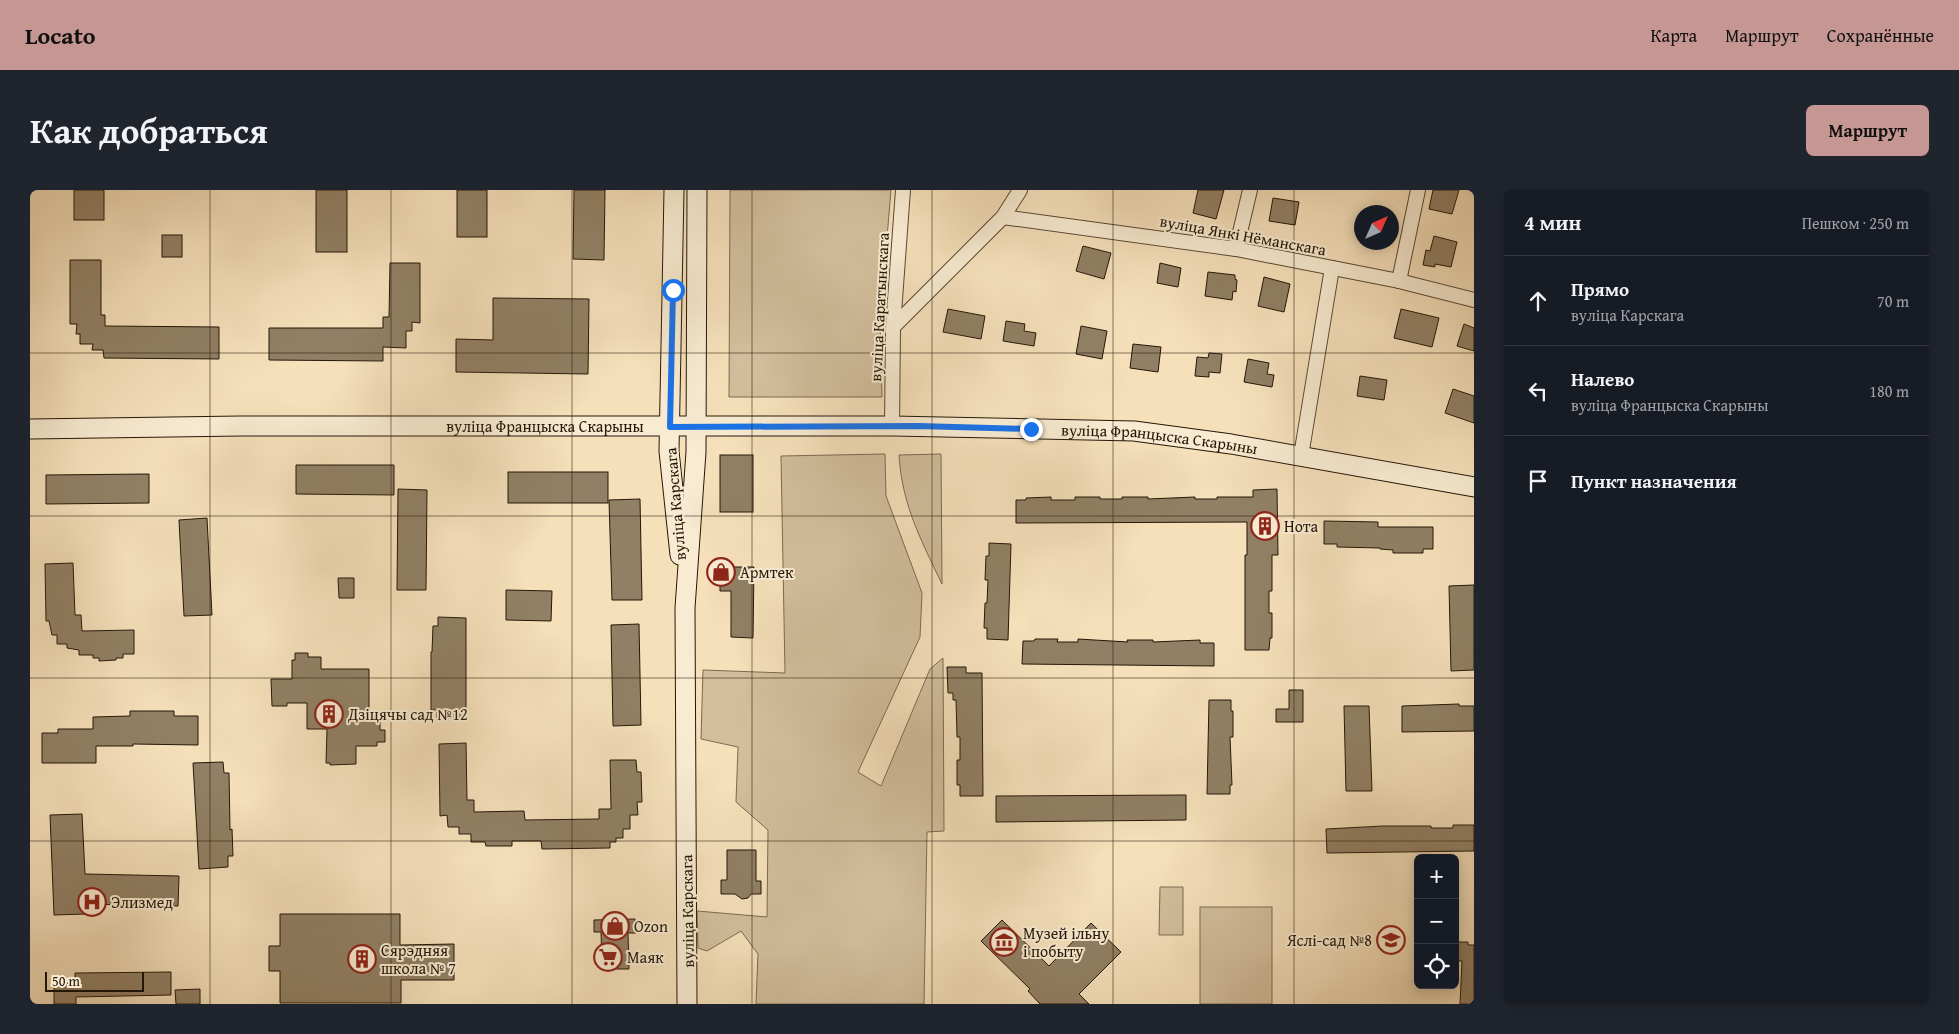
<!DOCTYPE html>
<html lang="ru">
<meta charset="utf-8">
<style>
:root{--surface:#171b24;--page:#20242c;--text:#f1f3f6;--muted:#9ea1a6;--line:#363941;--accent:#c59692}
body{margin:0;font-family:"Gentium Book Plus",serif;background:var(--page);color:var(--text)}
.controls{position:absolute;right:15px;bottom:15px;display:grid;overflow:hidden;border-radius:8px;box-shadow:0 2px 12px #0003}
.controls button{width:45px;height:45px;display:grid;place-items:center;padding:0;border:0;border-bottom:1px solid var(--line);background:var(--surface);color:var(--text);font:25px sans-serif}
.compass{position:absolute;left:1324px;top:15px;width:45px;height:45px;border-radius:50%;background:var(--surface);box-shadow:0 2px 12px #0003;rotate:45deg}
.scale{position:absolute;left:15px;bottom:12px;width:99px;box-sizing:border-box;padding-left:5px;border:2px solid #251708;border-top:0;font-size:14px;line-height:18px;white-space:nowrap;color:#251708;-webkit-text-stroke:4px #f8ebd2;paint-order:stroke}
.stop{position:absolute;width:15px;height:15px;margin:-11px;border:4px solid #1a73e8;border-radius:50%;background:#fff}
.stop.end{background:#1a73e8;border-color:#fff;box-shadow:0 1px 5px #0008}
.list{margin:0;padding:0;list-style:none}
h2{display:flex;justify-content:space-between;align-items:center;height:65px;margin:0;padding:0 20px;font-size:21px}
h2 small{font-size:16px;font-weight:400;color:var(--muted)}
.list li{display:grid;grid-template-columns:32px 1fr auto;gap:15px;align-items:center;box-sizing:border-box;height:90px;padding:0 20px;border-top:1px solid var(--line)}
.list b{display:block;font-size:19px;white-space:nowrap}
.list p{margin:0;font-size:16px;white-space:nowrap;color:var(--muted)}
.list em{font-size:16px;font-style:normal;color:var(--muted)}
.icon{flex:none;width:28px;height:28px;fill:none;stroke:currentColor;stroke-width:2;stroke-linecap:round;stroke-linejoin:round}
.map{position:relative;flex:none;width:1444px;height:814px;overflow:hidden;border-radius:8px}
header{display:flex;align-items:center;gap:30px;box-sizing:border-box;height:70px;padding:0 25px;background:var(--accent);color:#111}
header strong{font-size:24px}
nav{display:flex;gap:28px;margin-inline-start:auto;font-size:18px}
.intro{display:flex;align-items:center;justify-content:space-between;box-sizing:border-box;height:120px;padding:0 30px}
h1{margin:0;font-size:35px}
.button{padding:12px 22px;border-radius:8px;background:var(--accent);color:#111;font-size:18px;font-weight:700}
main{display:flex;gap:30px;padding:0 30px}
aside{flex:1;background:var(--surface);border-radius:8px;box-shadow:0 2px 12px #0003}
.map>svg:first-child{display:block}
.green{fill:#d2be9c;stroke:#7c6a52}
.building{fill:#918065;stroke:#251708}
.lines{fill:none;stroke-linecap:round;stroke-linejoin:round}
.street-casing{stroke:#594934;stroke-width:16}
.secondary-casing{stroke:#251708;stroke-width:21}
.street{stroke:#f8ebd2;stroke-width:14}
.secondary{stroke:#f8ebd2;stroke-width:19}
.route{stroke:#1a73e8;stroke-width:6}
.grid{fill:none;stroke:#251708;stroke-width:1;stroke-opacity:0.55}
.labels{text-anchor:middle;stroke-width:4;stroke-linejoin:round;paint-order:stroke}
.street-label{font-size:16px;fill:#251708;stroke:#f8ebd2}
.poi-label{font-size:16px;fill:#251708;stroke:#f8ebd2;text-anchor:start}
</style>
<header>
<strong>Locato</strong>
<nav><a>Карта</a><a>Маршрут</a><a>Сохранённые</a></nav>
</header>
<div class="intro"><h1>Как добраться</h1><a class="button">Маршрут</a></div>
<main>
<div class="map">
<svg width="1444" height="814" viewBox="0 0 1444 814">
<rect width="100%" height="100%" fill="#f5e0ba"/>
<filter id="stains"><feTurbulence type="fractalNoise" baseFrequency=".004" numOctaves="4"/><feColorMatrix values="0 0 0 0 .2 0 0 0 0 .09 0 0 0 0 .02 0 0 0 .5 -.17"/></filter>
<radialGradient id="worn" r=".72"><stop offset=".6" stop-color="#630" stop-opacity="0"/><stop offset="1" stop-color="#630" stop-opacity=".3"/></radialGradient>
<g class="green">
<path d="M700,0h161l-11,132 2,75h-153z"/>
<path d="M855,264l1,42 36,97 -2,44 -62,135 23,14 49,-117 13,-11 1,173 -17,1 -3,172h-168l2,-50 -17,-23 -34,20 -9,-3 -1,-37 70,6 1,-87 -32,-28 2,-55 -37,-8 2,-69 82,3 -4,-217z"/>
<path d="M911,264l1,130c-21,-44 -40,-79 -43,-129z"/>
<path d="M1130,697h23v48h-24z"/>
<rect x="1170" y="717" width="72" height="97"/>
</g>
<g class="building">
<rect x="44" y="0" width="30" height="30"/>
<rect x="286" y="0" width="31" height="62"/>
<rect x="427" y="0" width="30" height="47"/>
<path d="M544,0h31l-1,70 -31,-1z"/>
<path d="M1168,0h26l-8,29 -23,-6z"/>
<path d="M1403,0h26l-7,24 -23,-5z"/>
<path d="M1243,8l26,4 -4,23 -26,-4z"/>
<rect x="132" y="45" width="20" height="22"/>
<path d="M1404,46l23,6 -6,25 -16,-3v3l-12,-2 3,-15 4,1z"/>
<path d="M1053,56l28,7 -7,26 -28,-8z"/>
<path d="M40,70h31v55h4v11l114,1v32l-115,-1 -1,-8h-11l1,-6h-13v-10h-4l1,-10h-7z"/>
<path d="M360,73h30v60l-8,-1v9h-6v17l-23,-1v14l-114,-1v-32h114v-11h6z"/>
<path d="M1130,73l21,5 -3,19 -21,-4z"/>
<path d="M1178,82l27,3v4l2,1 -1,12 -3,-1 -1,9 -27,-4z"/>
<path d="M1234,87l26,7 -6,28 -26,-6z"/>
<path d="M463,108l96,1 -1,75 -132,-2v-33l37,1z"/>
<path d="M918,119l37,7 -4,23 -38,-7z"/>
<path d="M1371,119l38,9 -7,29 -38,-9z"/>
<path d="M976,131l19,3 -1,7 12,2 -2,13 -31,-5z"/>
<path d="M1434,134l10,4v23l-17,-5z"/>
<path d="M1051,136l26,5 -5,28 -26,-5z"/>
<path d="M1103,154l28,3 -3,25 -28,-4z"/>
<path d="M1179,163l13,1 -2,19 -11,-1v5l-14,-1 2,-19 11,1z"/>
<path d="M1218,169l21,4 -2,11 7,1 -2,12 -28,-5z"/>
<path d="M1330,186l27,4 -3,20 -27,-4z"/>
<path d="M1423,199l21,7v27l-29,-10z"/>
<rect x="690" y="265" width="33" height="57"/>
<path d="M266,275h98v30l-98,-1z"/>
<rect x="478" y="282" width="100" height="31"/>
<path d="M119,284v29l-103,1v-29z"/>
<path d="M368,299l29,1 -1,100h-29z"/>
<path d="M1247,299l1,66h-6v36h-3v22h3v25h-2l-1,12h-24v-95h2v-33l-231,1v-23h10v-2l25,-1v3h24v-3h25v2h22v-2h26v2l47,-2v2h22v-2h36v-7z"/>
<path d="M610,309l2,101h-30l-3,-100z"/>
<path d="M177,328l5,97 -28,1 -5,-96z"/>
<path d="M1294,331l54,1v5h55v22h-10v4h-30v-3l-13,-1v-1l-43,-1v-3h-13z"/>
<path d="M959,353l22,1 -3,96 -21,-1v-11h-3l1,-25h2l1,-23h-3l1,-24h3z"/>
<path d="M43,373l2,52h6l1,16 52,-1v24h-11v4h-7v2l-17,1v-3h-6v-3h-14v-5l-12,-2v-4h-10v-9h-5l-3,-14h-3l-1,-57z"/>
<path d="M687,377h37l-1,71 -22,-1v-46h-11v-8h-3z"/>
<path d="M308,388h16v20h-15z"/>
<path d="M1444,395v85l-23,1 -2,-85z"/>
<path d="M476,400l46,1 -1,30 -45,-1z"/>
<path d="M408,427l28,1v100h-29v-8h-6v-58h1l1,-26h5z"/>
<path d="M609,434l2,101 -28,1 -2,-101z"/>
<path d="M1005,449h23l-1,3h21v-3l50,3 -1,-2h26v2l47,-2v3h14v23l-192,-2 1,-23h11z"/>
<path d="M265,463h13v4h13v12h48v49h11v12h5v12h-8v4h-21v18l-26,1v-2h-4l1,-34h-20v-26h-20v3h-15l-1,-27h21v-19h3z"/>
<path d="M917,477h19v6h16l1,123h-23v-11h-3v-25h3v-23h-3l-1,-37h-3v-7h-5z"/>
<path d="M1259,500h14v32h-27v-13h13z"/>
<path d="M1179,510h22v11h2v26h-3l2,48h-2v9h-23z"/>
<path d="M1429,514v2h15v25l-72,1v-26z"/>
<path d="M1314,516h25l3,85h-26z"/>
<path d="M100,521h44v5h24v29l-65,-1v2h-37v17h-54v-30h16v-4h35v-12l37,-1z"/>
<path d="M436,553l1,57h7v12l50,-1 1,9 74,-1v-10h12l-1,-49h26l1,12h4l1,30h-5l1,13h-8v14h-7v9h-7v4h-6v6l-68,1 -1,-8h-29v5h-26l-1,-4h-14v-8h-12v-7h-11l-1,-12 -7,1 -1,-72z"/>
<path d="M193,572l1,11h5l1,57 2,-1 1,27h-5v11l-29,2 -6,-106z"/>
<path d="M1156,605v25l-190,2v-26z"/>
<path d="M52,624l3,60 94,2 -1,30 -93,-2 1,10 -32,1 -4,-100z"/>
<path d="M1423,635h21v26l-147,2 -1,-24 57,-3h48v2h22z"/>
<path d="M697,660h29v31h5v13h-10l-3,4 -6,1 -7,-5h-14v-14h6z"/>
<path d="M250,724h120v31l54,-1v36h-53v23h-121v-32h-11v-25h11z"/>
<path d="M605,729l1,14h-8l1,36h-27l-1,-37h-7v-12z"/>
<path d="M972,730l47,46 42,-43 30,29 -42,42 10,10h-49l-12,-13 2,-2 -49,-48z"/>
<path d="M1425,752h13v3h6v59h-14l2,-43h-7z"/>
<path d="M141,782v23l-95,2v7h-22v-21h21v-10z"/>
<path d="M170,799v15h-24l-1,-14z"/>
</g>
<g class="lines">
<defs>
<g id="street">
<path d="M973,27l233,32 163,32 75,19"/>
<path d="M1206,59l14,-59"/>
<path d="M1369,91l19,-91"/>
<path d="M863,137l110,-110 17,-27"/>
<path d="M862,236l1,-99 10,-137"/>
<path d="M1271,266l31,-188"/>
</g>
<g id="secondary">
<path d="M644,0l-5,261 11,104"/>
<path id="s1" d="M0,239l211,-3h651l242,5 97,13 243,43"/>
<path d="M657,814l-2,-396 11,-156 1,-262"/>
</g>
</defs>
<use href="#street" class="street-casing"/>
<use href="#secondary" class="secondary-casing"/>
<use href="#street" class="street"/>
<use href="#secondary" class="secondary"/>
</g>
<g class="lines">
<path class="route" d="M643,100l-3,137 248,-1 113,3"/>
</g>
<path class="grid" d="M180,0v814M361,0v814M542,0v814M722,0v814M902,0v814M1083,0v814M1264,0v814M0,163h1444M0,326h1444M0,488h1444M0,651h1444"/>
<defs>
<symbol id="building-ring" viewBox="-11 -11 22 22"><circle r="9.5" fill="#f8ebd2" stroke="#8f2418" stroke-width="1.5"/><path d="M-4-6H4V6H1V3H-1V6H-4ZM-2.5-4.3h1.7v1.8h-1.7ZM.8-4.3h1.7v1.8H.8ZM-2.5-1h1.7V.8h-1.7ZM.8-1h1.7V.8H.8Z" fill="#8f2418"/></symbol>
<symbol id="shop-ring" viewBox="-11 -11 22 22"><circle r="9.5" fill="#f8ebd2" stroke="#8f2418" stroke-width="1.5"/><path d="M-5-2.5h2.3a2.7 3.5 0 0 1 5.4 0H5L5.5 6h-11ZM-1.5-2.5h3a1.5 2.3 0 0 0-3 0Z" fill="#8f2418"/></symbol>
<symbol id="hospital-ring" viewBox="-11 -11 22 22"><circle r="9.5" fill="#f8ebd2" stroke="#8f2418" stroke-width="1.5"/><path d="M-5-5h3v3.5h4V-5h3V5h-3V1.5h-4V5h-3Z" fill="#8f2418"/></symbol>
<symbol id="school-ring" viewBox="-11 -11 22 22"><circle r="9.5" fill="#f8ebd2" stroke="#8f2418" stroke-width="1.5"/><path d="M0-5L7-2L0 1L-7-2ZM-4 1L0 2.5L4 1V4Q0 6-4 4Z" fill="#8f2418"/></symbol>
<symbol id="museum-ring" viewBox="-11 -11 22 22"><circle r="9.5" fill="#f8ebd2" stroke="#8f2418" stroke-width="1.5"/><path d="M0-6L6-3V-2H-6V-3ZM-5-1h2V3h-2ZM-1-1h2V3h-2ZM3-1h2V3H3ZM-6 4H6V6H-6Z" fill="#8f2418"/></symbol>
<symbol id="supermarket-ring" viewBox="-11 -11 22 22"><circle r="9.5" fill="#f8ebd2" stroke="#8f2418" stroke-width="1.5"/><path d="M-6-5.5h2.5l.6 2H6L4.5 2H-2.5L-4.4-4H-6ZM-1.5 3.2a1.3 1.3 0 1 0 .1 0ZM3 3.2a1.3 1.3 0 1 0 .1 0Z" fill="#8f2418"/></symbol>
</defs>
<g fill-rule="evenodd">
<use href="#building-ring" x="1219" y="320" width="32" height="32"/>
<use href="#shop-ring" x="675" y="366" width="32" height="32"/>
<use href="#building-ring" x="283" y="508" width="32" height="32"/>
<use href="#hospital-ring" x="46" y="696" width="32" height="32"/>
<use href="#shop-ring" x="569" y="720" width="32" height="32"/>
<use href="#school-ring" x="1345" y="734" width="32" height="32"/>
<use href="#museum-ring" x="958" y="736" width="32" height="32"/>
<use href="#supermarket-ring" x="562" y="751" width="32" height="32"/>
<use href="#building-ring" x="316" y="753" width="32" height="32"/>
</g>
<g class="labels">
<g class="street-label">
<text transform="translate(1213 45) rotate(10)" y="6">вуліца Янкі Нёманскага</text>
<text transform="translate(849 117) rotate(-87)" y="6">вуліца Каратынскага</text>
<text dy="6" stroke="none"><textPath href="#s1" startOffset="515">вуліца Францыска Скарыны</textPath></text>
<text dy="6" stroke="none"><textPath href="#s1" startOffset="1130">вуліца Францыска Скарыны</textPath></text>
<text transform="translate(645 314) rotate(-95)" y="6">вуліца Карскага</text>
<text transform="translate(657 721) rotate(-91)" y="6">вуліца Карскага</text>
</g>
<g class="poi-label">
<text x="1254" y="342">Нота</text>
<text x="710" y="388">Армтек</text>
<text x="318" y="530">Дзіцячы сад №12</text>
<text x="81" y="718">Элизмед</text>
<text x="604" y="742">Ozon</text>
<text x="993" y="749">Музей ільну<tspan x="993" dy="18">і побыту</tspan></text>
<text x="1342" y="756" text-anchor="end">Яслі-сад №8</text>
<text x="351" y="766">Сярэдняя<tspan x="351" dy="18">школа № 7</tspan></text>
<text x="597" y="773">Маяк</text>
</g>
</g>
<rect width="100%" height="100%" filter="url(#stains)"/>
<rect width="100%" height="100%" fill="url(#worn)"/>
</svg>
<div class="controls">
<button>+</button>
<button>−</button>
<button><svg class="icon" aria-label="locate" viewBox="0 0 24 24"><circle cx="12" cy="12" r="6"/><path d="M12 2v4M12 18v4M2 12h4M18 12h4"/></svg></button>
</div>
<svg class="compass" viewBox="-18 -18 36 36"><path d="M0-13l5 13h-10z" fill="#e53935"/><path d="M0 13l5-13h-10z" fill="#9ea1a6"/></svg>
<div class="scale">50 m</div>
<div class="stop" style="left:643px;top:100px"></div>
<div class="stop end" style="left:1001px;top:239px"></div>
</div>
<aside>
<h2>4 мин<small>Пешком · 250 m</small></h2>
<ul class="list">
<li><svg class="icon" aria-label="ahead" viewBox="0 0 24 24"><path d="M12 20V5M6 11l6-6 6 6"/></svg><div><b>Прямо</b><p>вуліца Карскага</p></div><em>70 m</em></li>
<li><svg class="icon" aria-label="left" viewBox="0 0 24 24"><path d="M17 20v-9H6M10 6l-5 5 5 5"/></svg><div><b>Налево</b><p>вуліца Францыска Скарыны</p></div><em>180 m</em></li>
<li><svg class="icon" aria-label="arrive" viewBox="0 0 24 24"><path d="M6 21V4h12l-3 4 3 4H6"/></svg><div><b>Пункт назначения</b></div></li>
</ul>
</aside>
</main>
